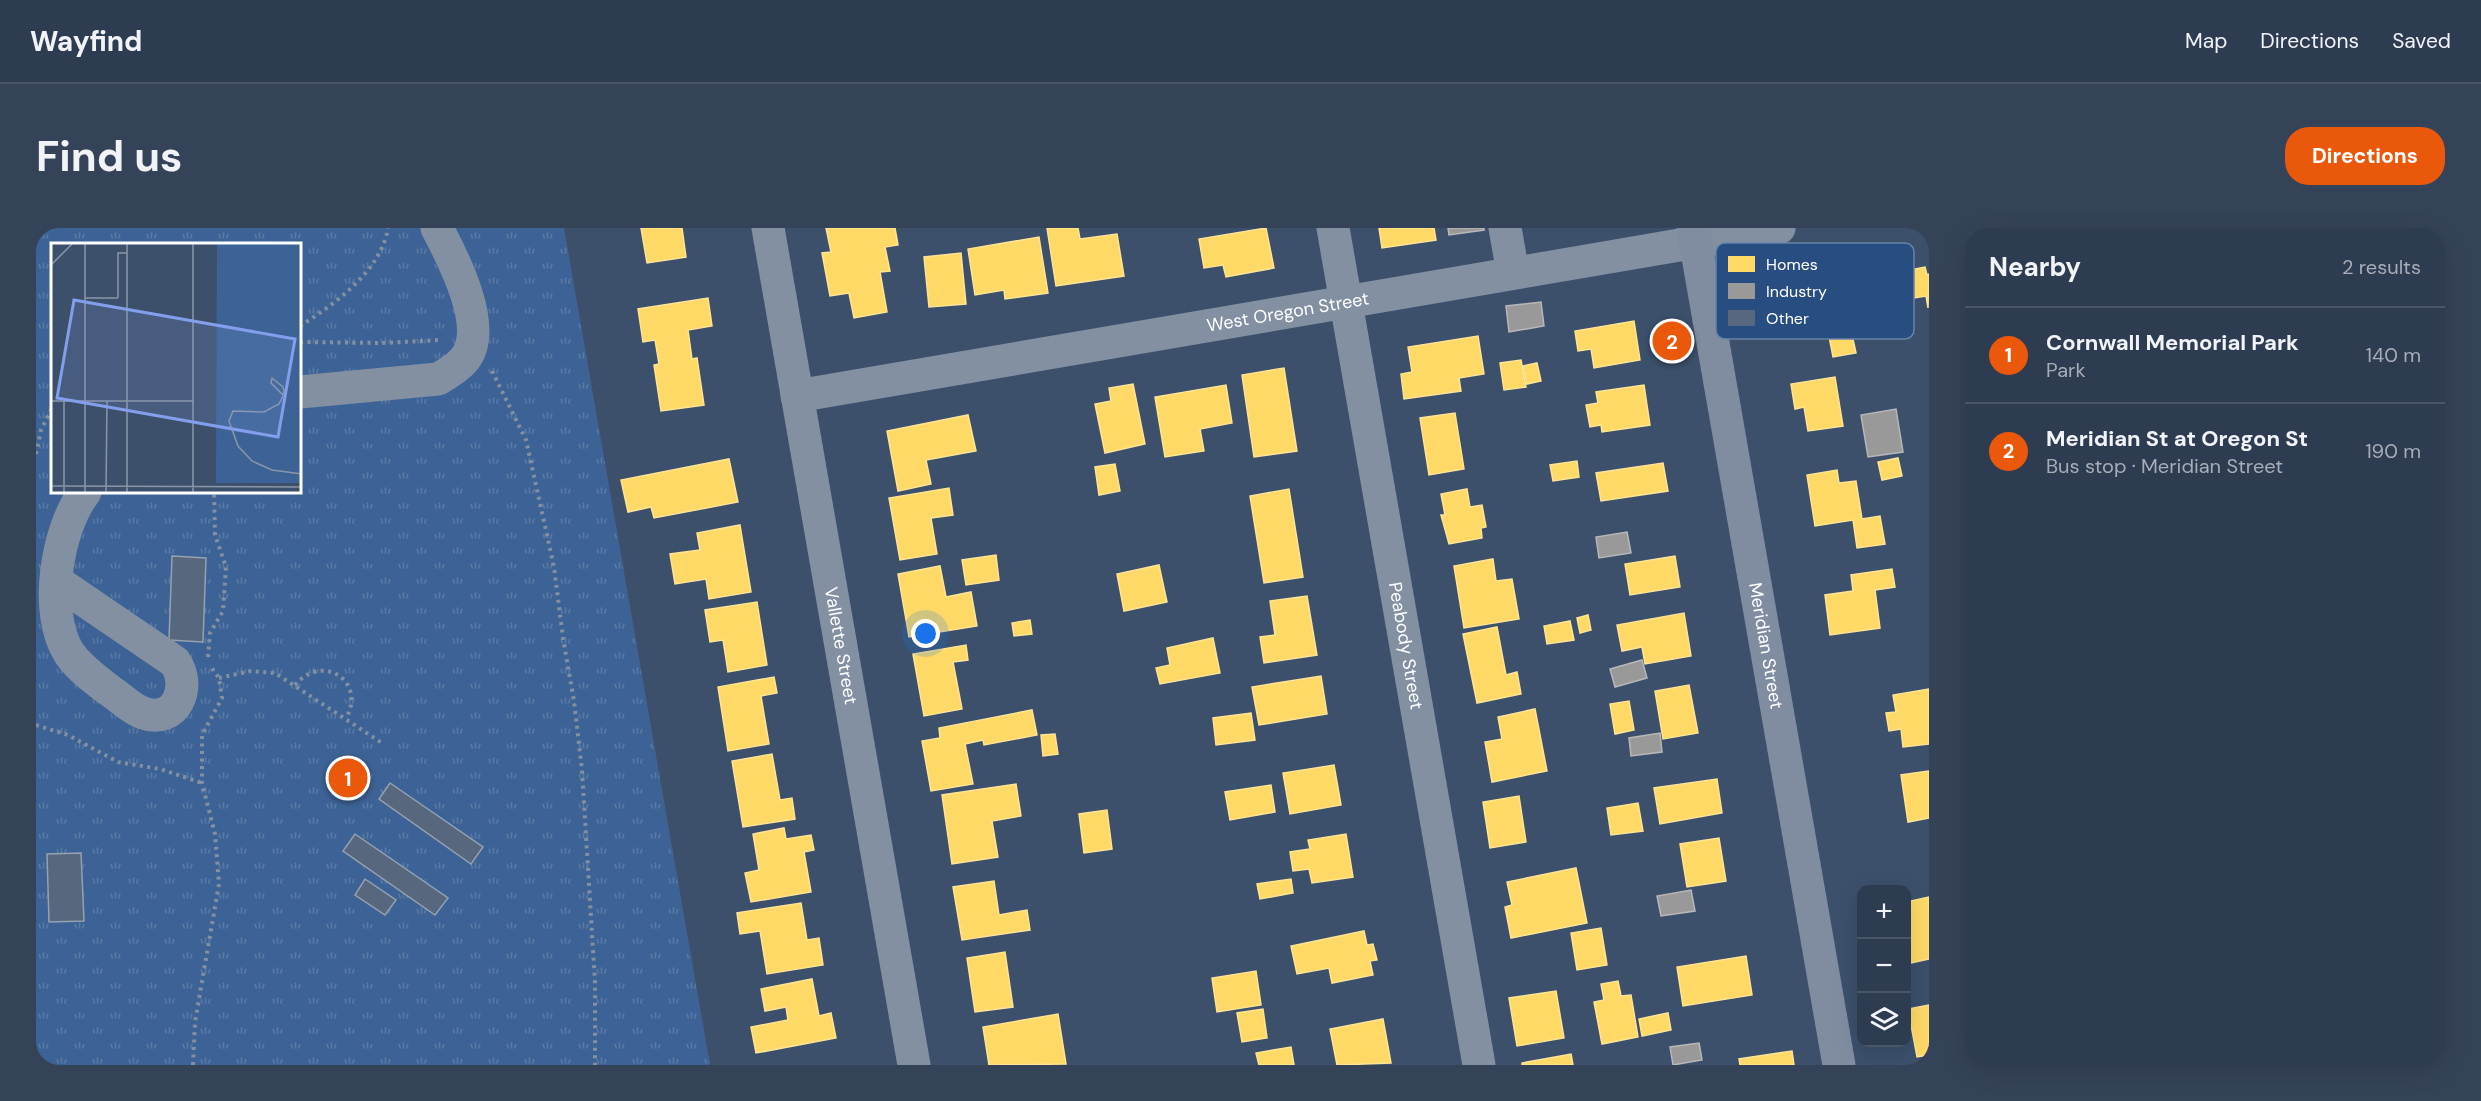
<!DOCTYPE html>
<meta charset="utf-8">
<style>
:root{--surface:#2d3c51;--page:#354358;--text:#f1f3f6;--muted:#a7adb7;--line:#485668;--accent:#ea580c}
body{margin:0;font-family:"DM Sans",sans-serif;background:var(--page);color:var(--text)}
.controls{position:absolute;right:18px;bottom:18px;display:grid;overflow:hidden;border-radius:12px;box-shadow:0 6px 24px #0002}
.controls button{width:54px;height:54px;display:grid;place-items:center;padding:0;border:0;border-bottom:2px solid var(--line);background:var(--surface);color:var(--text);font:30px sans-serif}
.you{position:absolute;left:890px;top:406px;width:21px;height:21px;margin:-15px;border:4px solid #fff;border-radius:50%;background:#1a73e8;box-shadow:0 0 0 9px #1a73e833}
.badge{display:grid;place-items:center;width:39px;height:39px;border-radius:50%;background:var(--accent);color:#fff;font-size:20px;font-weight:700}
.pin{position:absolute;translate:-50% -50%;border:3px solid #fff;box-shadow:0 2px 6px #0006}
.list{margin:0;padding:0;list-style:none}
h2{display:flex;justify-content:space-between;align-items:center;height:78px;margin:0;padding:0 24px;font-size:26px}
h2 small{font-size:20px;font-weight:400;color:var(--muted)}
.list li{display:grid;grid-template-columns:39px 1fr auto;gap:18px;align-items:center;box-sizing:border-box;height:96px;padding:0 24px;border-top:2px solid var(--line)}
.list b{display:block;font-size:22px;white-space:nowrap}
.list p{margin:0;font-size:20px;white-space:nowrap;color:var(--muted)}
.list em{font-size:20px;font-style:normal;color:var(--muted)}
.icon{flex:none;width:33px;height:33px;fill:none;stroke:currentColor;stroke-width:2;stroke-linecap:round;stroke-linejoin:round}
.map{position:relative;flex:none;width:1893px;height:837px;overflow:hidden;border-radius:24px}
header{display:flex;align-items:center;gap:36px;box-sizing:border-box;height:84px;padding:0 30px;background:var(--surface);border-bottom:2px solid var(--line)}
header strong{font-size:28px}
nav{display:flex;gap:33px;margin-inline-start:auto;font-size:21px}
.intro{display:flex;align-items:center;justify-content:space-between;box-sizing:border-box;height:144px;padding:0 36px}
h1{margin:0;font-size:42px}
.button{padding:15px 27px;border-radius:24px;background:var(--accent);color:#fff;font-size:21px;font-weight:700}
main{display:flex;gap:36px;padding:0 36px}
aside{flex:1;background:var(--surface);border-radius:24px;box-shadow:0 6px 24px #0002}
.map>svg:first-child{display:block}
.park{fill:url(#park-tufts);fill-rule:evenodd}
.homes{fill:#ffd966;stroke:#ffe494;stroke-width:1.5}
.industry{fill:#999;stroke:#b8b8b8;stroke-width:1.5}
.building{fill:#57677d;stroke:#95a1b1;stroke-width:1.5}
.lines{fill:none;stroke-linecap:round;stroke-linejoin:round}
.path{stroke:#8290a2;stroke-width:4;stroke-dasharray:3 4.5;stroke-linecap:butt}
.minor{stroke:#8290a2;stroke-width:33}
.major{stroke:#808da1;stroke-width:33}
.labels{text-anchor:middle;stroke-width:6;stroke-linejoin:round;paint-order:stroke}
.street-label{font-size:18px;fill:#fff;stroke:#284d80}
.inset-road{fill:none;stroke:#8a96a7;stroke-width:1.5}
.view{fill:#839eea;fill-opacity:0.15;stroke:#839eea;stroke-width:3}
.inset-edge{fill:none;stroke:#fff;stroke-width:3}
.key{fill:#284d80;stroke:#6882a6;stroke-width:1.5}
.key-label{font-size:16px;fill:#fff}
</style>
<header>
<strong>Wayfind</strong>
<nav><a>Map</a><a>Directions</a><a>Saved</a></nav>
</header>
<div class="intro"><h1>Find us</h1><a class="button">Directions</a></div>
<main>
<div class="map">
<svg width="1893" height="837" viewBox="0 0 1893 837">
<defs>
<pattern id="park-tufts" width="24" height="20" patternUnits="userSpaceOnUse" patternTransform="scale(1.5)"><rect width="24" height="20" fill="#3d6396"/><path d="M3 7l-1-3M5 7V3M7 7l1-3M15 17l-1-3M17 17v-4M19 17l1-3" fill="none" stroke="#5a7aa6"/></pattern>
</defs>
<rect width="100%" height="100%" fill="#3c506c"/>
<path class="park" d="M0,0h528l146,837h-674zM16,16h248v248h-248z"/>
<g class="homes">
<path d="M605,0h41l4,29 -39,6z"/>
<path d="M790,0h69l3,17 -13,2 5,24 -10,1 7,40 -33,6 -5,-25 -19,3 -8,-43 9,-1z"/>
<path d="M1011,0h31l2,11 37,-5 7,42 -68,10z"/>
<path d="M1230,0l8,40 -48,9 -3,-12 -19,3 -5,-29z"/>
<path d="M1343,0h55l2,12 -54,8z"/>
<path d="M1003,9l9,56 -43,6 -1,-9 -29,5 -7,-46z"/>
<path d="M925,25l5,51 -37,3 -5,-50z"/>
<path d="M1889,39l2,8 2,-1 -1,34 -2,-12 -18,3 -4,-28z"/>
<path d="M672,70l4,28 -24,4 4,29 5,-1 7,47 -43,6 -7,-46 5,-1 -4,-24 -12,2 -5,-33z"/>
<path d="M1598,93l6,39 -46,8 -3,-19 -13,2 -3,-20z"/>
<path d="M1814,98l6,27 -23,4 -5,-26z"/>
<path d="M1442,108l6,38 -25,4 2,13 -57,8 -3,-25 11,-2 -4,-25z"/>
<path d="M1485,132l5,27 -22,3 -4,-27z"/>
<path d="M1501,135l4,18 -14,3 -4,-18z"/>
<path d="M1248,140l13,83 -43,6 -12,-82z"/>
<path d="M1799,149l8,49 -35,5 -4,-24 -9,2 -4,-25z"/>
<path d="M1097,156l12,60 -40,9 -10,-49 16,-3 -2,-13z"/>
<path d="M1190,157l6,38 -32,6 4,22 -39,6 -10,-60z"/>
<path d="M1608,157l6,40 -48,7 -1,-7 -11,2 -4,-22 12,-2 -2,-11z"/>
<path d="M1419,185l9,56 -35,6 -9,-57z"/>
<path d="M932,187l8,36 -50,9 5,24 -33,7 -11,-60z"/>
<path d="M1862,230l4,18 -20,4 -4,-18z"/>
<path d="M693,231l9,43 -84,16 -3,-11 -23,5 -7,-32z"/>
<path d="M1541,233l2,16 -26,4 -3,-16z"/>
<path d="M1627,235l5,28 -67,10 -5,-28z"/>
<path d="M1079,236l5,27 -21,4 -4,-28z"/>
<path d="M1801,242l2,13 17,-2 6,38 18,-3 5,28 -28,4 -4,-28 -38,6 -8,-51z"/>
<path d="M913,260l4,27 -22,3 6,36 -37,6 -11,-62z"/>
<path d="M1253,261l14,88 -39,6 -14,-87z"/>
<path d="M1431,261l3,18 12,-2 4,22 -5,1 1,10 -33,6 -8,-29h4l-4,-21z"/>
<path d="M704,297l11,67 -42,7 -3,-20 -31,5 -5,-30 30,-4 -3,-17z"/>
<path d="M960,327l3,25 -33,5 -4,-25z"/>
<path d="M1639,328l5,31 -50,8 -5,-31z"/>
<path d="M1457,331l3,22 16,-2 7,40 -55,9 -10,-62z"/>
<path d="M1123,337l8,37 -43,9 -7,-37z"/>
<path d="M904,338l6,31 25,-5 6,34 -68,11 -11,-63z"/>
<path d="M1856,341l3,18 -20,3 5,38 -50,7 -5,-40 28,-4 -2,-16z"/>
<path d="M1271,368l10,59 -53,8 -4,-26 15,-2 -5,-34z"/>
<path d="M721,374l10,63 -39,7 -5,-32 -13,2 -5,-32z"/>
<path d="M1648,385l7,43 -46,8 -3,-17 -20,4 -5,-26z"/>
<path d="M1552,387l3,15 -11,3 -3,-15z"/>
<path d="M994,392l2,14 -18,2 -2,-13z"/>
<path d="M1534,393l4,19 -27,4 -3,-18z"/>
<path d="M1461,399l9,48 11,-3 4,22 -44,9 -14,-69z"/>
<path d="M1177,410l7,35 -60,11 -4,-16 14,-3 -3,-17z"/>
<path d="M930,417l2,15 -15,2 9,47 -38,7 -11,-62z"/>
<path d="M1285,448l6,38 -68,11 -7,-38z"/>
<path d="M738,449l3,16 -16,3 8,48 -41,7 -10,-64z"/>
<path d="M1653,457l9,48 -35,6 -8,-48z"/>
<path d="M1893,461v55l-26,3 -2,-18 -12,2 -3,-18 10,-1 -3,-17z"/>
<path d="M1593,473l5,29 -19,4 -5,-30z"/>
<path d="M1499,481l12,62 -55,11 -7,-40 17,-3 -4,-22z"/>
<path d="M996,482l5,25 -53,10 -1,-5 -18,4 8,40 -42,7 -9,-50 18,-3 -1,-10z"/>
<path d="M1215,485l4,27 -39,5 -3,-27z"/>
<path d="M1019,506l3,20 -15,2 -2,-21z"/>
<path d="M736,526l8,46 12,-2 3,21 -52,8 -11,-66z"/>
<path d="M1298,537l7,40 -51,9 -7,-41z"/>
<path d="M1893,543v47l-21,4 -7,-47z"/>
<path d="M1681,551l5,34 -62,11 -6,-36z"/>
<path d="M980,556l5,32 -29,5 6,36 -46,7 -10,-69z"/>
<path d="M1235,557l4,27 -45,8 -5,-28z"/>
<path d="M1483,568l7,46 -36,6 -7,-46z"/>
<path d="M1602,575l5,28 -32,4 -4,-27z"/>
<path d="M1071,582l5,39 -28,4 -5,-39z"/>
<path d="M748,600l2,11 25,-4 3,15 -10,2 7,40 -60,10 -6,-29 14,-3 -6,-36z"/>
<path d="M1310,606l7,43 -41,6 -3,-14 -16,2 -3,-19 20,-3 -2,-9z"/>
<path d="M1683,610l7,43 -39,6 -7,-43z"/>
<path d="M1540,640l11,55 -76,15 -6,-31 7,-2 -5,-23z"/>
<path d="M1255,651l2,14 -33,6 -3,-15z"/>
<path d="M958,653l5,34 28,-5 3,20 -68,10 -9,-53z"/>
<path d="M1893,669v62l-23,5v-62z"/>
<path d="M765,675l6,37 12,-2 4,27 -56,9 -7,-43 -20,3 -3,-21z"/>
<path d="M1565,700l6,37 -30,5 -6,-37z"/>
<path d="M1328,703l3,14 6,-1 4,16 -7,1 3,14 -41,8 -3,-15 -32,6 -6,-28z"/>
<path d="M969,724l8,55 -38,5 -8,-54z"/>
<path d="M1710,728l6,39 -69,11 -6,-39z"/>
<path d="M1220,743l5,34 -44,7 -5,-34z"/>
<path d="M776,751l7,37 12,-3 5,25 -80,15 -5,-26 37,-7 -2,-13 -21,4 -4,-22z"/>
<path d="M1582,753l3,15 10,-1 7,42 -36,7 -8,-42 10,-2 -3,-16z"/>
<path d="M1520,763l8,47 -47,8 -8,-48z"/>
<path d="M1893,777v50l-12,2 -9,-48z"/>
<path d="M1227,781l4,29 -25,4 -5,-29z"/>
<path d="M1632,785l3,17 -29,6 -3,-17z"/>
<path d="M1022,786l8,50 -77,1 -6,-38z"/>
<path d="M1347,791l8,44 -54,2 -7,-36z"/>
<path d="M1255,819l3,18h-35l-3,-12z"/>
<path d="M1756,823l2,14h-54l-1,-6z"/>
<path d="M1535,826l2,11h-51v-2z"/>
</g>
<g class="industry">
<path d="M1412,0h36v2l-35,5z"/>
<path d="M1505,74l3,24 -35,6 -3,-26z"/>
<path d="M1860,181l7,43 -35,5 -7,-42z"/>
<path d="M1591,304l4,21 -32,5 -3,-21z"/>
<path d="M1606,432l5,18 -32,9 -5,-18z"/>
<path d="M1624,505l2,19 -31,4 -2,-18z"/>
<path d="M1655,662l4,21 -34,5 -4,-20z"/>
<path d="M1663,815l3,17 -29,5 -3,-18z"/>
</g>
<g class="building">
<path d="M136,328l34,2 -3,84 -34,-2z"/>
<path d="M354,555l93,64 -12,17 -92,-65z"/>
<path d="M319,606l93,64 -13,17 -92,-64z"/>
<path d="M45,625l3,68 -35,1 -2,-68z"/>
<path d="M329,651l31,21 -11,15 -30,-20z"/>
</g>
<g class="lines">
<g class="path">
<path d="M264,98c35,-22 81,-55 88,-98"/>
<path d="M264,114l83,1 57,-3"/>
<path d="M456,143l34,69 28,127 9,71 11,63 8,69 13,213v82"/>
<path d="M0,226l5,-24 11,-22"/>
<path d="M172,429l2,-24 13,-22 3,-44 -11,-32 -1,-43"/>
<path d="M183,450l32,-7 24,2 107,70"/>
<path d="M259,457c28,-33 72,-3 51,33"/>
<path d="M0,497l32,10 50,27 42,7 42,14"/>
<path d="M157,837l2,-43 24,-138 -4,-50 -13,-51v-48l20,-37 -3,-20 -8,-11"/>
</g>
<g class="minor">
<path id="s1" d="M732,0l146,837"/>
<path id="s2" d="M1297,0l146,837"/>
<path d="M1469,0l8,45"/>
<path d="M264,164l138,-13c9,-5 19,-11 26,-19 26,-31 -11,-102 -27,-132"/>
<path id="s3" d="M761,168l982,-168"/>
<path d="M20,353l119,81c17,25 1,63 -32,51 -11,-4 -21,-14 -30,-20 -15,-11 -34,-25 -44,-40 -26,-41 -12,-125 16,-161"/>
</g>
<path class="major" id="s4" d="M1657,0l146,837"/>
</g>
<g class="labels">
<g class="street-label">
<text dy="6" stroke="none"><textPath href="#s3" startOffset="498">West Oregon Street</textPath></text>
<text dy="6" stroke="none"><textPath href="#s2" startOffset="424">Peabody Street</textPath></text>
<text dy="6" stroke="none"><textPath href="#s4" startOffset="424">Meridian Street</textPath></text>
<text dy="6" stroke="none"><textPath href="#s1" startOffset="424">Vallette Street</textPath></text>
</g>
</g>
<g transform="translate(15 15)">
<rect width="250" height="250" fill="#3c506c"/>
<path d="M166,0h84v240h-85z" fill="#3d6396"/>
<path class="inset-road" d="M0,22l22,-22M34,55h33M67,55v-45h9M232,152l-12,-12 1,-5 11,9 1,4 -1,4v1l-4,8 -15,8 -31,-1 -4,10 9,25 14,15 20,9 30,4M0,158h142M0,243l251,1M13,250v-92M34,250v-250M55,250l1,-92M76,250v-250M142,250v-250"/>
<path class="view" d="M23,57l221,39 -17,98 -221,-39z"/>
<rect width="250" height="250" class="inset-edge"/>
</g>
<rect x="1680" y="15" width="198" height="96" rx="9" class="key"/>
<rect x="1692" y="28" width="27" height="16" fill="#ffd966"/>
<rect x="1692" y="55" width="27" height="16" fill="#999"/>
<rect x="1692" y="82" width="27" height="16" fill="#57677d"/>
<g class="key-label">
<text x="1730" y="42">Homes</text>
<text x="1730" y="69">Industry</text>
<text x="1730" y="96">Other</text>
</g>
</svg>
<div class="controls">
<button>+</button>
<button>−</button>
<button><svg class="icon" aria-label="layers" viewBox="0 0 24 24"><path d="M12 4l9 5-9 5-9-5zM3 14l9 5 9-5"/></svg></button>
</div>
<div class="you"></div>
<div class="pin badge" style="left:312px;top:550px">1</div>
<div class="pin badge" style="left:1636px;top:113px">2</div>
</div>
<aside>
<h2>Nearby<small>2 results</small></h2>
<ul class="list">
<li><span class="badge">1</span><div><b>Cornwall Memorial Park</b><p>Park</p></div><em>140 m</em></li>
<li><span class="badge">2</span><div><b>Meridian St at Oregon St</b><p>Bus stop · Meridian Street</p></div><em>190 m</em></li>
</ul>
</aside>
</main>
